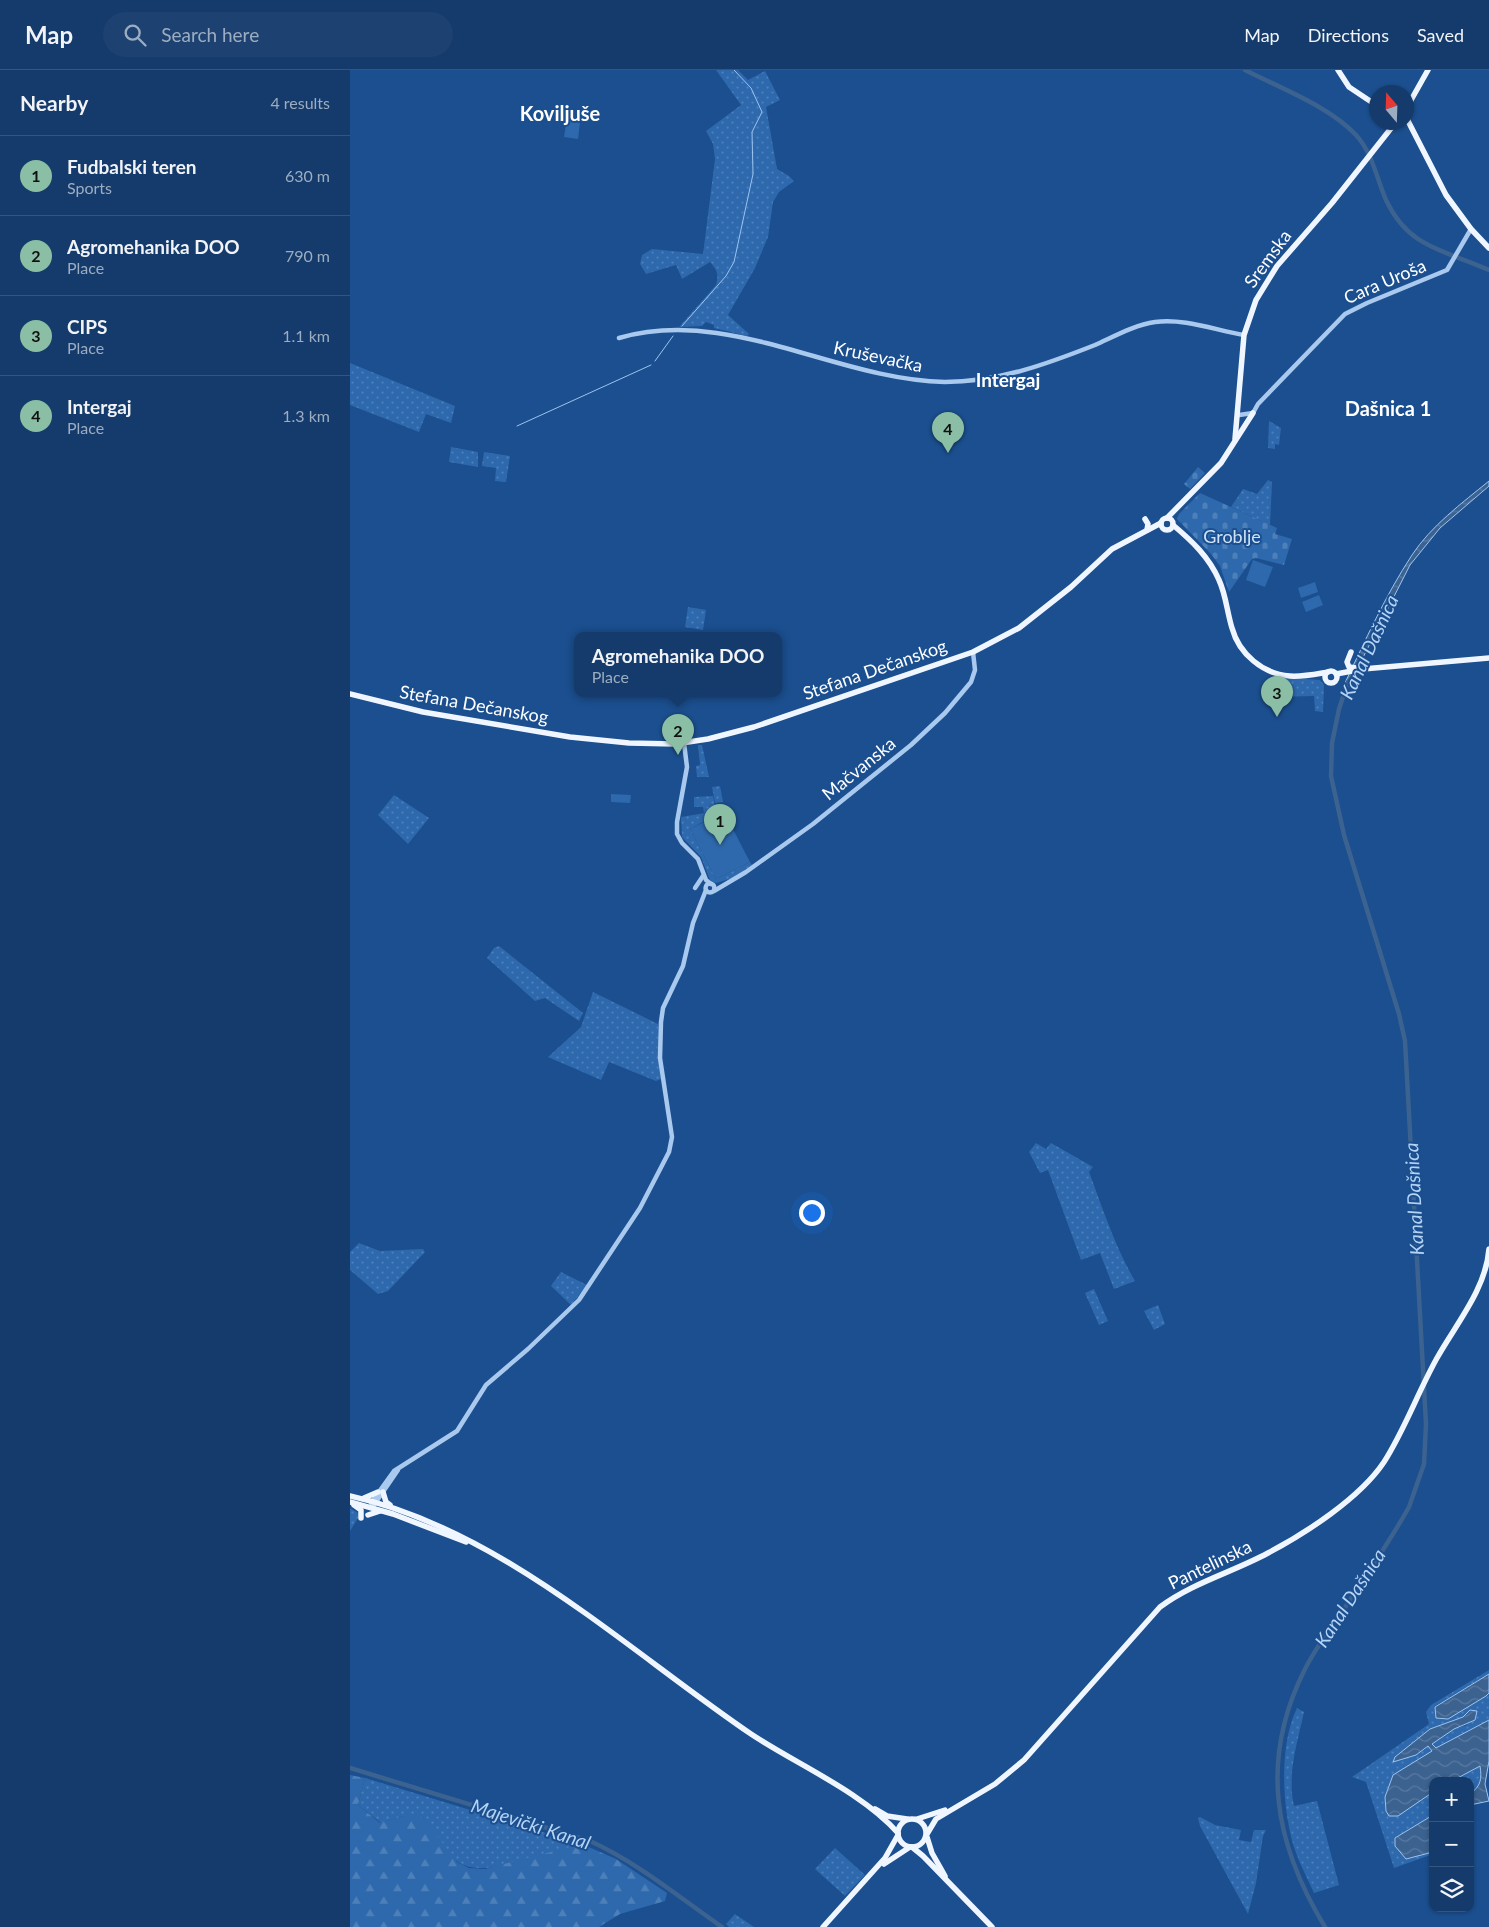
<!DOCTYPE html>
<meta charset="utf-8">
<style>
:root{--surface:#143b6b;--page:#1d4271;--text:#f1f3f6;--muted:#9dadc1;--line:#33557e;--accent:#8abfa5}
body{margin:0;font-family:Lato,sans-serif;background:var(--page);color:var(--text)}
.controls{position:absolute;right:15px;bottom:15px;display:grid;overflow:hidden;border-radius:10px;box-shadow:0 1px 4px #0004}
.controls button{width:45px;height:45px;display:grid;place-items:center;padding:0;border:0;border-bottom:1px solid var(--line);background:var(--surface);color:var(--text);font:25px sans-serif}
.compass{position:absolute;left:1019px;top:15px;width:45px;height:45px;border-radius:50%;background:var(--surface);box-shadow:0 1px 4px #0004;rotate:341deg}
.you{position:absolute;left:461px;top:1142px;width:18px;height:18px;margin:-12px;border:4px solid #fff;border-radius:50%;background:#1a73e8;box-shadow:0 0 0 8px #1a73e833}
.badge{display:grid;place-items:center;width:32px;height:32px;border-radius:50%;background:var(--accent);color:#111;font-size:16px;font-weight:700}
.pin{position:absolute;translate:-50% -41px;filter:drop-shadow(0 1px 2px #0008)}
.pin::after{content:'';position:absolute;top:26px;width:18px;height:15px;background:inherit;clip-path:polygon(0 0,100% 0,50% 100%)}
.popup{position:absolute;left:224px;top:562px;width:208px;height:65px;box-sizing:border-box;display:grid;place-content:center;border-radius:10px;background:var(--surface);filter:drop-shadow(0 1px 4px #0005);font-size:16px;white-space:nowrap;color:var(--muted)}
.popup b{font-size:19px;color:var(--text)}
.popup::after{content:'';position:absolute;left:50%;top:100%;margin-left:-10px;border:10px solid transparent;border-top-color:var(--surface)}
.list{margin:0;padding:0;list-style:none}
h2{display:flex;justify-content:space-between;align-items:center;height:65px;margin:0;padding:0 20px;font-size:21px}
h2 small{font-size:16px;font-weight:400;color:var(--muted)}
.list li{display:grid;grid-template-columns:32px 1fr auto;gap:15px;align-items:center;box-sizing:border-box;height:80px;padding:0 20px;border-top:1px solid var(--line)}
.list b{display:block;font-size:19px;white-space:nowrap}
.list p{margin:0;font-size:16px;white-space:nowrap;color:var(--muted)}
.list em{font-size:16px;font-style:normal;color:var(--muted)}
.icon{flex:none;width:28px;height:28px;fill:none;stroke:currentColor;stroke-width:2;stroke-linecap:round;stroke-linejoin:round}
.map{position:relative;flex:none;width:1139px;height:1857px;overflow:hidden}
header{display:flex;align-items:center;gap:30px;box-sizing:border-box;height:70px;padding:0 25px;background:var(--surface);border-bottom:1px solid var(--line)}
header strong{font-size:24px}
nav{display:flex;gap:28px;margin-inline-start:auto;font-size:18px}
.search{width:350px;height:45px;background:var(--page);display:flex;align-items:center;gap:12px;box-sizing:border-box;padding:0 18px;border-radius:28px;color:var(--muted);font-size:19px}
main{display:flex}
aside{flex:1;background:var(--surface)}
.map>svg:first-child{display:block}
.grass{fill:url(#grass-dots)}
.forest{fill:url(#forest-firs)}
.cemetery{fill:url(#cemetery-stones)}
.park{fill:#2e69ad}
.water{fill:url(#water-waves);stroke:#9cc4f0}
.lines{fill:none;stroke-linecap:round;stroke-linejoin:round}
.stream{stroke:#9cc4f0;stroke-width:1}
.canal{stroke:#3c6290;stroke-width:4.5}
.minor{stroke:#a9c9ee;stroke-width:4.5}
.major{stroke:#f0f6ff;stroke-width:5.5}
.labels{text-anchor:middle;stroke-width:4;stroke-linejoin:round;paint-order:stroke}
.street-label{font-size:18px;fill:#fff;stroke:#1b4f8f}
.park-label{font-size:18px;fill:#cfe3fa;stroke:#1b4f8f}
.neighbourhood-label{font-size:19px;font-weight:bold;fill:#fff;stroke:#1b4f8f}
.water-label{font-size:19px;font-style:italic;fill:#b5d3f5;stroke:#1b4f8f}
.quarter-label{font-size:20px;font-weight:bold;fill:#fff;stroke:#1b4f8f}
</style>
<header>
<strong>Map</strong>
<div class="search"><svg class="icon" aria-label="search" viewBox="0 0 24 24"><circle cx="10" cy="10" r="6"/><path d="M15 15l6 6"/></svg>Search here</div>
<nav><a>Map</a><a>Directions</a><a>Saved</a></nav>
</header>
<main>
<aside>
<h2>Nearby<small>4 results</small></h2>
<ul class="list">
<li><span class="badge">1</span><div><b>Fudbalski teren</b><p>Sports</p></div><em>630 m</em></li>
<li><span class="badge">2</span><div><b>Agromehanika DOO</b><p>Place</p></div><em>790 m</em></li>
<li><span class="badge">3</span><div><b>CIPS</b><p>Place</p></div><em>1.1 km</em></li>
<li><span class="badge">4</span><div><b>Intergaj</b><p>Place</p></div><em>1.3 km</em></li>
</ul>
</aside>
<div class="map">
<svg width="1139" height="1857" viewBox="0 0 1139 1857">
<defs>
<pattern id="grass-dots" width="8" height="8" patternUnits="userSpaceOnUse" patternTransform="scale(1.25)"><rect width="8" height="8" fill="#2e69ad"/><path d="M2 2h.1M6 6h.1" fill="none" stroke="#4d80b9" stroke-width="1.8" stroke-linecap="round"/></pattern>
<pattern id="forest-firs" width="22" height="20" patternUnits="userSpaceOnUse" patternTransform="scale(1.25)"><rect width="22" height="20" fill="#2e69ad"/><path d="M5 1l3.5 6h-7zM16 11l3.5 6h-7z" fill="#4d80b9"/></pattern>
<pattern id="cemetery-stones" width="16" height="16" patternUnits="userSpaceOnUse" patternTransform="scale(1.25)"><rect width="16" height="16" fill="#2e69ad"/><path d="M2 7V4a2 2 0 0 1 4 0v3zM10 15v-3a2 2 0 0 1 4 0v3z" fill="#4d80b9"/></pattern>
<pattern id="water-waves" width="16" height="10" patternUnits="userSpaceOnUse" patternTransform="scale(1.25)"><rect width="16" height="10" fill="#3c6290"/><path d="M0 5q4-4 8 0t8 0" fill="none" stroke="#597aa1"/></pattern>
</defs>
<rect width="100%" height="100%" fill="#1b4f8f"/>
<g class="grass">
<path d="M366,0h22l10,10 17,-9 15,29 -14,7 11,62 12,7 5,5 -15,11 -6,10 -5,35 -13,31 -27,47 21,19 -2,2 -33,-8v-3l-8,-3 -4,4 -23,1 37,-42c3,-11 1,-15 -6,-23l-28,17 -6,-14 -30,9 -6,-10 2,-9 10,-6 51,5 12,-95 -2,-15 -7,-13 35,-26z"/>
<path d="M0,293l105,43 -4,17 -25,-9 -7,18 -69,-27z"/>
<path d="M919,351l12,7 -2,17 -4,-1v5l-7,-1z"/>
<path d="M101,377l27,5v15l-29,-5z"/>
<path d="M134,382l26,4 -4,26 -11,-1 1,-13 -14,-2z"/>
<path d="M918,410l4,2 -2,43 -39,-18 12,-18 14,5z"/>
<path d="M338,537l18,3 -3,20 -18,-3z"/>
<path d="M927,607l43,3 4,5 -1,27 -8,-1 -1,-15 -41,1z"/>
<path d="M348,675h4l7,32h-12l-1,-11 4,-1z"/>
<path d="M370,716l3,16 -8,1 -3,-16z"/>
<path d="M44,725l35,23 -21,26 -30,-29z"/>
<path d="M363,726l3,15 -12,2 -1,-6h-9v-10z"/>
<path d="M374,740l-34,19 26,50 34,-17 2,3 -19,13 -17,5 -6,-3 -9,-23 -19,-20 -1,-20z"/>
<path d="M149,876l84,67 -4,8 -34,-23 -10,3 -48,-43 7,-10z"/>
<path d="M243,922l65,32 3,55 -5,2 -47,-19 -8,18 -53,-23 33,-30z"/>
<path d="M686,1073l10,6 5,-6 42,24 -4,5c14,37 26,75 46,109l-21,8 -14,-36 -19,7 -33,-90 -8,3 -11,-21z"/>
<path d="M9,1173l21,8 43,-2 2,3 -37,39 -10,3 -28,-24v-18z"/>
<path d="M211,1202l26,13 -16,20 -20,-19z"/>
<path d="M744,1219l14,32 -9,4 -14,-32z"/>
<path d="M808,1235l7,19 -11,6 -10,-19z"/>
<path d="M0,1438l8,5v5l-8,13z"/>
<path d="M1139,1600v4l-54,32 1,12 12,1 41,-26v27l-53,28 -4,-4 22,-15 13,-4 3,-15 -7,7 -33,12 -35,28 21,-2 13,-9 3,5c-26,19 -50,21 -46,60l35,-12 12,-7v23l-38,23 11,21 27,-7v2l-39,14 -28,-86 -14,-5 77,-53 -3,-12 5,-7z"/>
<path d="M947,1638l7,4c-7,32 -17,62 -10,94l23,-5 22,84 -25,8c-7,-16 -16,-32 -21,-49 -11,-39 -14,-99 4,-136z"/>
<path d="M1130,1696c2,13 1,20 -10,28v-13h-18z"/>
<path d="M15,1708l217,66c-28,9 -99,36 -124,18 -12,-8 -27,-33 -36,-46h-18l-23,7 -23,-18z"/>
<path d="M850,1747l15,8 26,5 -2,10 12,2 3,-12h12l-3,6 -7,47 -8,31 -48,-88 -2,-8z"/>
<path d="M485,1778l30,27 -20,21 -30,-27z"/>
<path d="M385,1844l19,13h-25l-3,-3z"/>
</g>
<path class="forest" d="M0,1705l15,3 -7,27 22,18 24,-7h18l35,46 12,6 16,1 97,-25 34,15 51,34 -2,8 -45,13 -21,13h-249z"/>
<g class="cemetery">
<path d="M848,397l7,6 -15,16 -6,-5z"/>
<path d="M850,423l77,35 -2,6 17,5 -8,26 -28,-7 -4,1 -23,33 -9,-26 -9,-12 -34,-35 2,-5z"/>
</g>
<g class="park">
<path d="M218,42l13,2 -3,25 -14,-2z"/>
<path d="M903,490l20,7 -8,20 -19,-7z"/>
<path d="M965,512l3,10 -17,6 -3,-10z"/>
<path d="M969,525l4,10 -17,7 -4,-10z"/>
<path d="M261,724l20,1 -1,8 -19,-1z"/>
<path d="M374,742l26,50 -34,17 -26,-50z"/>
</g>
<g class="water">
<path d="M1139,411v5l-49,42 -30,37 -62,122 -4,-2c21,-44 41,-89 68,-130 19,-29 50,-52 77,-74z"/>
<path d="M1139,1604v19l-3,3 -38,23 -12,-1 -1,-11z"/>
<path d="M1120,1640l7,1 -2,9 -21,9 -22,15 4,4 53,-28v41l-4,23 4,17 -19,4v-11c11,-8 12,-15 10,-28l-28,15h-19v11l-35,24h-9l-3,-5 -1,-14 8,-22 39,-24 -4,-5 -12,9 -23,7 2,-5 35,-28 33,-12z"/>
<path d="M1083,1745v37l-27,7 -11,-13v-8z"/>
</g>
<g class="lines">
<g class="stream">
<path d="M332,256l44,-50 8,-14 19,-88 -1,-42 10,-20 -11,-24 -17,-18"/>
<path d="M305,291l18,-25"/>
<path d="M167,356l134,-61"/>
</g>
<g class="canal">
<path d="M895,0c35,18 84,36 111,65 17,19 20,42 30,65 23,49 59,50 103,70"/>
<path d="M0,1698l240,73c48,22 89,56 132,86"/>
<path d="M975,1857c-51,-84 -66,-167 -20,-258 10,-20 24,-39 37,-57 23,-35 47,-69 67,-105l15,-43 2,-40 -21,-383 -6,-27 -55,-179 -13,-59 1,-33 7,-34 9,-27"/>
</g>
<g class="minor">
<path d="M269,268c110,-32 217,42 326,44 53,0 102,-18 150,-37 18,-8 39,-20 60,-23 29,-4 60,8 89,13"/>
<path d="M889,345l14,-2 5,-9 87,-90 22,-11 80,-33 24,-41"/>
<path d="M334,673l3,24 -10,55v12l5,9 16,16 8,21 5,4"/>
<circle cx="360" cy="818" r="4.5"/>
<path d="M345,818l8,-12"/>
<path d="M364,821l32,-19 67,-48 98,-79 34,-32 26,-31 4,-12 -2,-18"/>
<path d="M21,1433l23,-32 63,-40 29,-46 42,-36 51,-49 61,-92 29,-56 3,-15 -12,-79 1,-36 2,-14 20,-42 10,-43 13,-33"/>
<path d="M24,1435l24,-35"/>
</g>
<g class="major">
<path d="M988,0l11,17 27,18"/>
<path d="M1056,39l22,-39"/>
<path d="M1057,49l39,76 25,34 18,19"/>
<path d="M885,369l9,-104 12,-35 21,-34 55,-63 64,-81"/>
<path d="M817,448l54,-55 32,-50"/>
<circle cx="817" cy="454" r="6"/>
<path d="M795,449l3,5 -1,6"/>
<path d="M823,455c19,16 36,32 46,55 7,15 8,32 13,48 7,26 31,46 58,48 12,1 26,-2 38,-4"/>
<path d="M1001,582l-4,10 2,5 7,1"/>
<circle cx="981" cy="607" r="6"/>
<path d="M986,604l27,-5 126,-11"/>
<path d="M0,624l73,18 147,25 59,6 46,1 33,-5 46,-12 219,-75 46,-24 52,-41 41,-38 49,-26"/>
<path d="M33,1422l3,10 4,3"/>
<path d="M0,1426c150,33 276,153 401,238 45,30 111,58 147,99"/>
<path d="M14,1428l14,-6"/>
<path d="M0,1432l43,12 73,28"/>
<path d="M4,1435l7,5v8"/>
<path d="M18,1445l12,-4"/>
<path d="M525,1739l12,7 20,3"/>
<circle cx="562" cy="1763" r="14"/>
<path d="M567,1749l28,-9"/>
<path d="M577,1764l9,-15 59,-35 29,-24 136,-153c32,-24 73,-35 108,-54 38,-20 92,-55 116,-91 21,-33 34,-70 53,-104 19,-34 49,-69 52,-109"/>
<path d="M577,1767l5,16 13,23"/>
<path d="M562,1777l11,9 69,71"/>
<path d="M534,1794l26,-17"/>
<path d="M473,1857l62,-69 13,-23"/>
</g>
</g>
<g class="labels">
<g class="street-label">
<text transform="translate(918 189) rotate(-54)" y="6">Sremska</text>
<text transform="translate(1035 212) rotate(-23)" y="6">Cara Uroša</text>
<text transform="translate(528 287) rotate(12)" y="6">Kruševačka</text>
<text transform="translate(525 600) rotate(-19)" y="6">Stefana Dečanskog</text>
<text transform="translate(124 635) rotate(10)" y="6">Stefana Dečanskog</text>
<text transform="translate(509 699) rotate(-39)" y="6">Mačvanska</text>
<text transform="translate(860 1495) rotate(-26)" y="6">Pantelinska</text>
</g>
<g class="park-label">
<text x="882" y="473">Groblje</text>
</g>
<g class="neighbourhood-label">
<text x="658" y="317">Intergaj</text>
</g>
<g class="water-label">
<text transform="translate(1019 577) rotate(-65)" y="7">Kanal Dašnica</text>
<text transform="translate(1064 1129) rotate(-93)" y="7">Kanal Dašnica</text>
<text transform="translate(1000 1528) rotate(-57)" y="7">Kanal Dašnica</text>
<text transform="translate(181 1754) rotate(18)" y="7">Majevički Kanal</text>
</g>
<g class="quarter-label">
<text x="210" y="51">Koviljuše</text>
<text x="1038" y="346">Dašnica 1</text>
</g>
</g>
</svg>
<div class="controls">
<button>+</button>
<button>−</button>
<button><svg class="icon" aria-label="layers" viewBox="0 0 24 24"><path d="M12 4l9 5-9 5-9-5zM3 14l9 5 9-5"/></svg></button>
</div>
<svg class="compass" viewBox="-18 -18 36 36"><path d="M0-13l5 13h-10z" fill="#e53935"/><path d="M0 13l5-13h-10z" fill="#9dadc1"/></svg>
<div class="you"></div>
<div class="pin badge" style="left:370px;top:775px">1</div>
<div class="pin badge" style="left:328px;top:685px">2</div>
<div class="popup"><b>Agromehanika DOO</b>Place</div>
<div class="pin badge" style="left:927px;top:647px">3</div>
<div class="pin badge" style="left:598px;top:383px">4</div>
</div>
</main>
